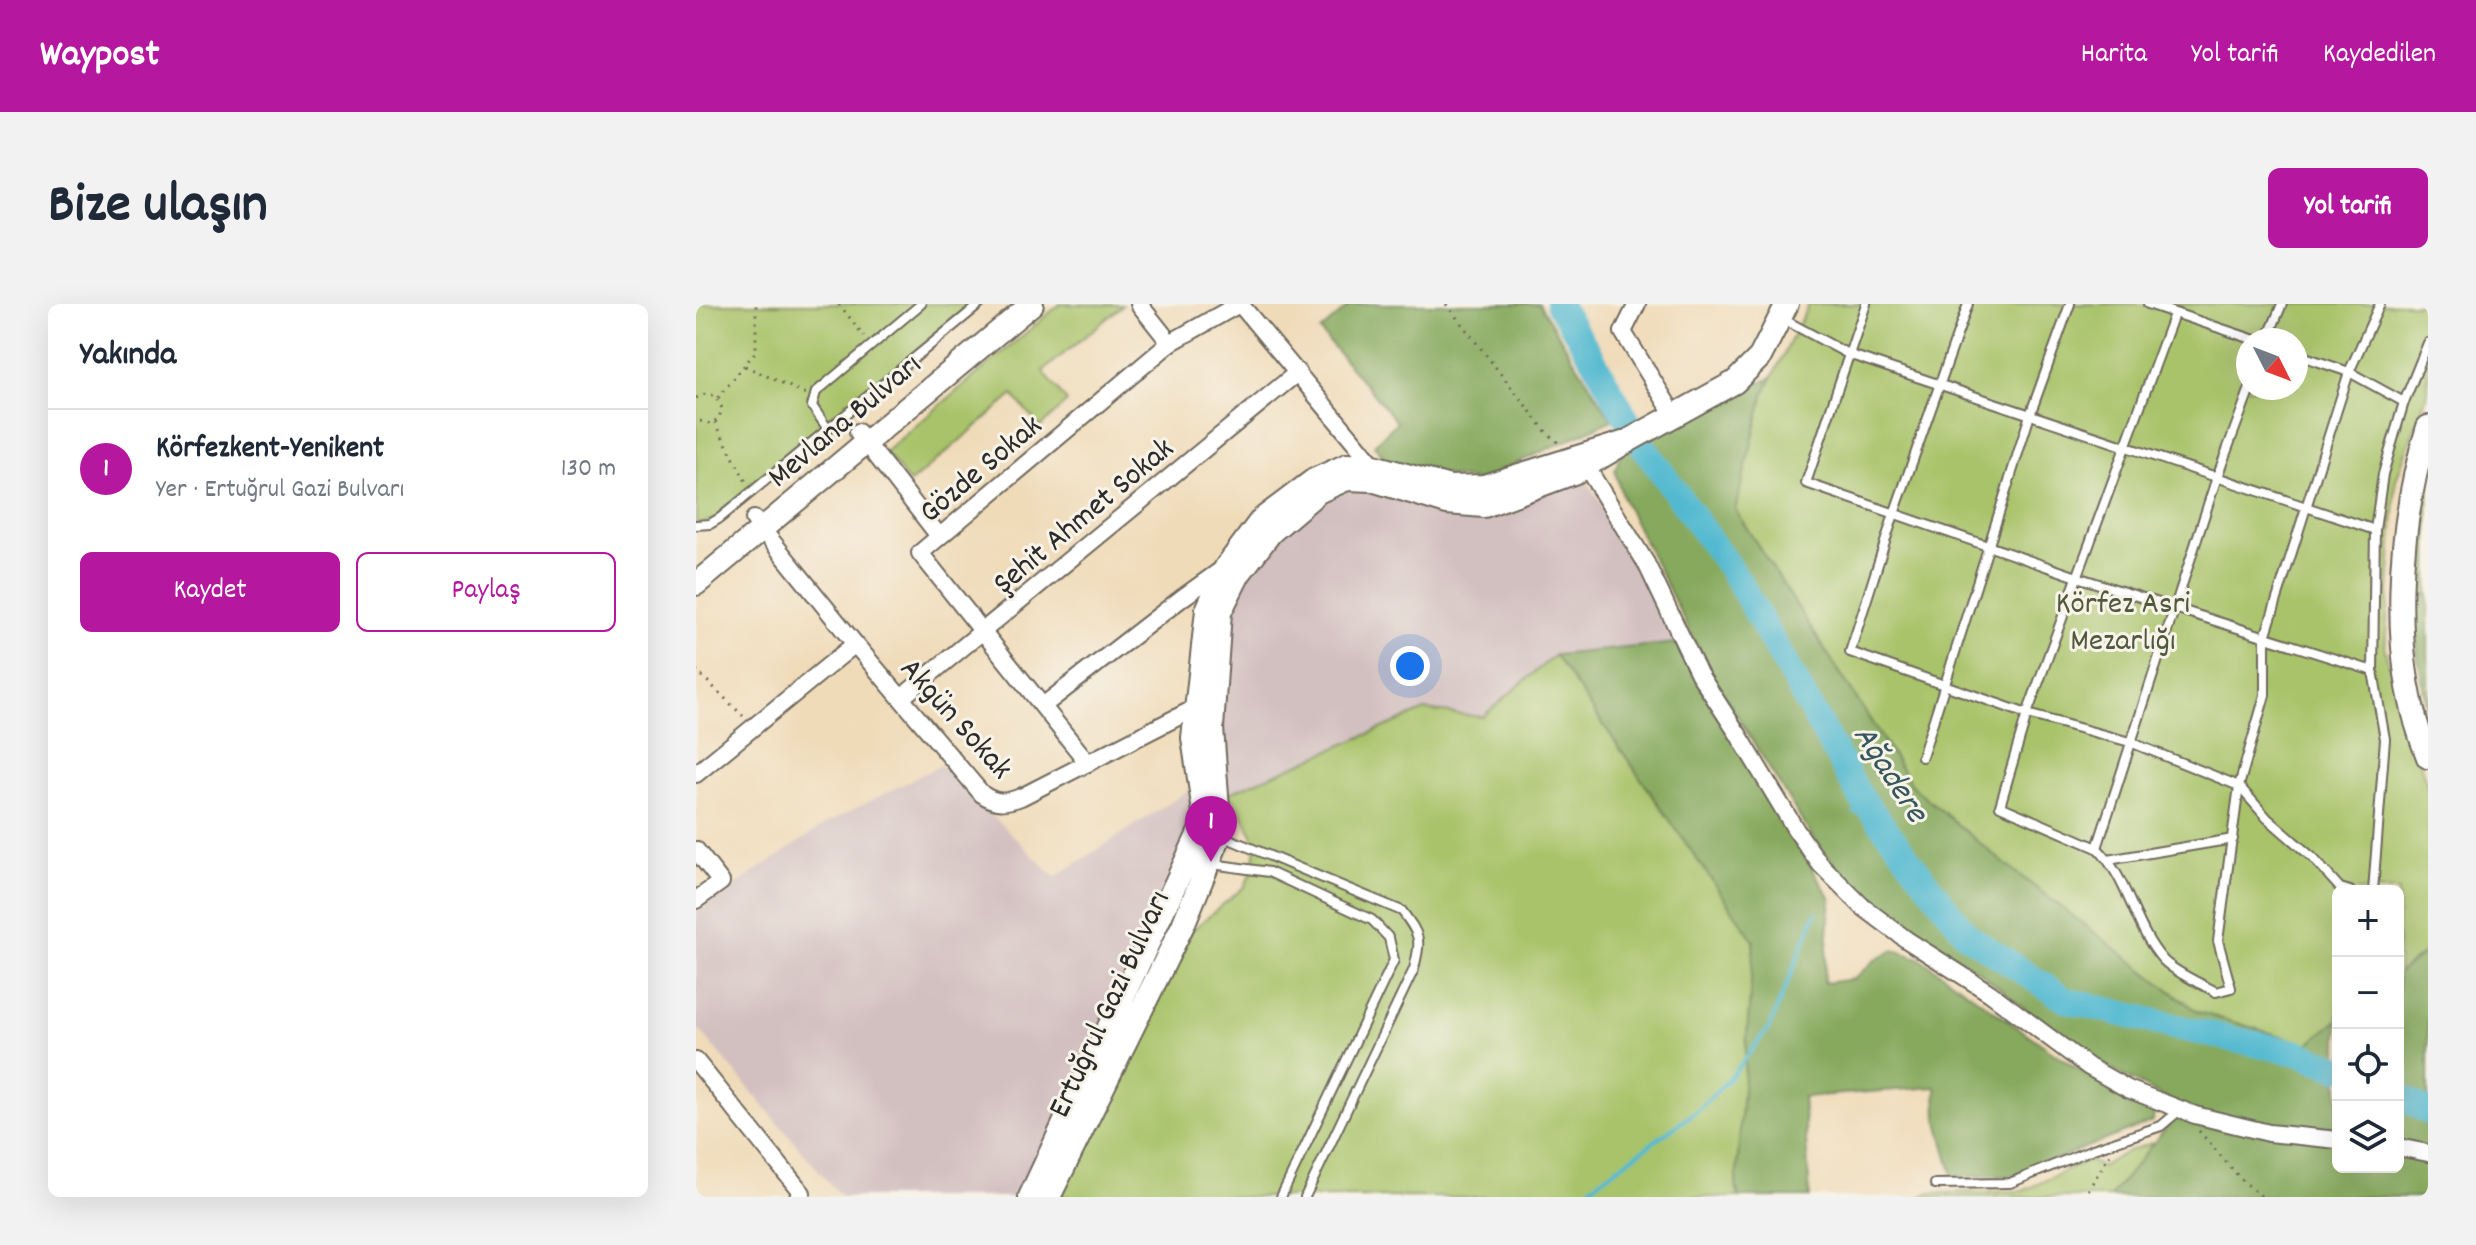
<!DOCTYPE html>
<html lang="tr">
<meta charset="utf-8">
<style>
:root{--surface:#fff;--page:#f2f2f3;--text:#1f2937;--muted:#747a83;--line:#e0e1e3;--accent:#b5179e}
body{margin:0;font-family:Dekko,sans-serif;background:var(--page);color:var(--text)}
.controls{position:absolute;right:24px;bottom:24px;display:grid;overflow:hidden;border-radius:12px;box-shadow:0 8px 32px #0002}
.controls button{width:72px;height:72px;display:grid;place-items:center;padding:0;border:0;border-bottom:2px solid var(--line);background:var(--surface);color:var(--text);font:40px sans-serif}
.compass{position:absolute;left:1540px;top:24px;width:72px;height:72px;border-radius:50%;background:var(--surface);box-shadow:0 8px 32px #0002;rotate:132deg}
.you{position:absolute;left:714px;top:362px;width:28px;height:28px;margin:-20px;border:6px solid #fff;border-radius:50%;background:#1a73e8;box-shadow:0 0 0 12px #1a73e833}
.badge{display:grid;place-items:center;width:52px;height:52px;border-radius:50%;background:var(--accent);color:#fff;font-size:26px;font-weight:700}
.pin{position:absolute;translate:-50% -66px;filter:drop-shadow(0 2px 4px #0008)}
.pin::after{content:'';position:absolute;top:42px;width:28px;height:24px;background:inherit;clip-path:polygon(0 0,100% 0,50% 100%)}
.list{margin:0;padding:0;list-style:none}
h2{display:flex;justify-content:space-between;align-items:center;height:104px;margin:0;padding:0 32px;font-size:34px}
h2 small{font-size:26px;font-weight:400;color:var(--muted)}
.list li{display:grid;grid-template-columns:52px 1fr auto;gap:24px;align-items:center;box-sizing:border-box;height:120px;padding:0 32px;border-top:2px solid var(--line)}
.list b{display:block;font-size:30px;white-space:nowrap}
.list p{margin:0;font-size:26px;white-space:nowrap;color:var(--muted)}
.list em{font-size:26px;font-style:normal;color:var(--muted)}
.actions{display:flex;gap:16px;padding:24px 32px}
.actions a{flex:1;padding:18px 0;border:2px solid var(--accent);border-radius:12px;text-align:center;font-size:28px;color:var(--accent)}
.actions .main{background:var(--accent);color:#fff}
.icon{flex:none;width:44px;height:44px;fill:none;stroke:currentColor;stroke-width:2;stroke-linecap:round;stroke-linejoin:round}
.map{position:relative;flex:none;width:1732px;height:893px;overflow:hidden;border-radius:12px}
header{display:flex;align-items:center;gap:48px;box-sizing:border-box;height:112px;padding:0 40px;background:var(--accent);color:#fff}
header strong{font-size:38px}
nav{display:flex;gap:44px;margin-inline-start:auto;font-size:28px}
.intro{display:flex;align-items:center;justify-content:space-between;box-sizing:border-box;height:192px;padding:0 48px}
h1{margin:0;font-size:56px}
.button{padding:20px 36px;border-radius:12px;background:var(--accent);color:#fff;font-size:28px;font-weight:700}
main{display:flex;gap:48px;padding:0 48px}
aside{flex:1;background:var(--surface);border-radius:12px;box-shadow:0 8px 32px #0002}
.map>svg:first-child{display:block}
.industrial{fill:#d2bfbf}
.green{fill:#a8c369;stroke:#6a774a;stroke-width:2;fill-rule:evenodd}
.forest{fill:#86a95d;stroke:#586a44;stroke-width:2}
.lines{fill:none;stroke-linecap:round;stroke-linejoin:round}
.stream{stroke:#52b9d0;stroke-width:4}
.river{stroke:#52b9d0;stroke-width:26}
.lane-casing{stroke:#70695d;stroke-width:12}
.street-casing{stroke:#70695d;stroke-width:20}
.secondary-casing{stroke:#70695d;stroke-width:26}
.path{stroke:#70695d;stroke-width:3;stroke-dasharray:2 6;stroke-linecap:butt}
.lane{stroke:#fff;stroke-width:8}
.street{stroke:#fff;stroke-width:16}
.secondary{stroke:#fff;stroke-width:22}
.labels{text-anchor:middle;stroke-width:6;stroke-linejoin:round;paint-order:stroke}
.street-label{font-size:32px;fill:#2b2b2b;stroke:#f7f3e8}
.park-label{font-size:32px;fill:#50593e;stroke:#f7f3e8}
.water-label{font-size:34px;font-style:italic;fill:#37565d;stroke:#f7f3e8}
</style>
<header>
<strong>Waypost</strong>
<nav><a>Harita</a><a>Yol tarifi</a><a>Kaydedilen</a></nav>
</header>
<div class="intro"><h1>Bize ulaşın</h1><a class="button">Yol tarifi</a></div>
<main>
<aside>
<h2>Yakında<small></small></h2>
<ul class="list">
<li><span class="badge">1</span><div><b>Körfezkent-Yenikent</b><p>Yer · Ertuğrul Gazi Bulvarı</p></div><em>130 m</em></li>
</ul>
<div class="actions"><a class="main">Kaydet</a><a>Paylaş</a></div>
</aside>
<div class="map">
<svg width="1732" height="893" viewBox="0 0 1732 893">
<rect width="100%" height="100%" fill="#f7f3e8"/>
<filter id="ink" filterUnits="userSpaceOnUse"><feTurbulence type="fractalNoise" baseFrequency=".0125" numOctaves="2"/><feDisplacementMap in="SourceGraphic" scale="16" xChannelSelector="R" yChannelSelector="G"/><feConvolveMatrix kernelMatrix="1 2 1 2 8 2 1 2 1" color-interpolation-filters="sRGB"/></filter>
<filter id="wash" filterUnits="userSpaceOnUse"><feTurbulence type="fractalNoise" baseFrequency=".006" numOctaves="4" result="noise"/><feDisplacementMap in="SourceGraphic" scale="32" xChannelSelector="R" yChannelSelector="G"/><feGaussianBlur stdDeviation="1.8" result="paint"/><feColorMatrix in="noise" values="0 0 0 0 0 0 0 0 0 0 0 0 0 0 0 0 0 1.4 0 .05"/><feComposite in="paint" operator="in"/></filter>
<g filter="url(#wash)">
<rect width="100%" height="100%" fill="#f0dbb9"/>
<g class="industrial">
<path d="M887,172l46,72 47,95 -121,12 -73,63 -57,-8 -198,84 -6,-64 6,-115 14,-28 36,-51 50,-42 22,-8z"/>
<path d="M245,461l114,112 139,-90 1,30 -173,380h-181l-145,-171v-114l131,-89z"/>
</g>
<g class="green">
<path d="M0,0h284l-260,214 -24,7z"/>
<path d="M364,0l63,1 -80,66 24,31 -27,25 -27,-32 -103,88 -25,-31z"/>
<path d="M1113,0h619v87l-32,89 -11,171 43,138v161l-30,23v-82h-60v129l-30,24 -110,-32 -192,-147 -92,-77 -179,-278 29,-116zM1552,36h48v48h-48z"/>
<path d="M1732,169v122l-13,-1 3,-60z"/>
<path d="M859,351l199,286 -18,244 3,12h-679l131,-266 53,-44 9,-18 3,-23 -9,-24 -20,-28 198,-84 57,7z"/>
<path d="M1459,838l-45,55h-189l6,-4 96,-2 65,-31 13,7 27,-16z"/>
</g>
<g class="forest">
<path d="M650,0h193l73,116 -135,61 -86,-15 -17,-21 23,-23 -77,-91 28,-24z"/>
<path d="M1076,73l-8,17 -29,116 179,278 92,77 192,147 110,32 30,-24v147h60v-194l30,-23v247h-318l70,-87 -14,-12 -86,-45 -102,-82 -87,-56 -47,-39 -32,-39 -99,-160 -90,-178 -8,-27 6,-21z"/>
<path d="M1719,290l13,1v119l-11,-62z"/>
<path d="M980,339l24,43 131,213 -7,84 30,-4 22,-20 18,-9 25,8 151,106 84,46 -1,11 -140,55h-60l-16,-58 -1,-31 -133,10 7,100h-71l-3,-12 18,-244 -199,-286z"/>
</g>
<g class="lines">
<g class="stream">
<path d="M1159,509l5,-17"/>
<path d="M881,893l120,-86 32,-32 40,-51 47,-115"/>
</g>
<g class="river">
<path d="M862,0l34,53 44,79 102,144 122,216 107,139 99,65 110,27 122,26 40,15"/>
<path d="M1702,791l30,17"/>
</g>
</g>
</g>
<g filter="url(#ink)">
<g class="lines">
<defs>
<g id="lane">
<path d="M1170,0l-60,179 271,94 296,94"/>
<path d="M1272,0l-74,210 -44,138 177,62 103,28 109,44 28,32 46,40 27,30 10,3"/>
<path d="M1452,0l107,36"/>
<path d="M1085,14l67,36 527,176"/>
<path d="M1571,36l15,-36"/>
<path d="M1600,50l53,18 55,30"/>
<path d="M1554,84l-33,89 -120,371c31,30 37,79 66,112 13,13 37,23 53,32l15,-4 -13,-47 21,-155 26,-91v-58l84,-265 31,-68"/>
<path d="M132,125l-16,-23 4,-14 105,-88"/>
<path d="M0,221l14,-1 10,-6 260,-214"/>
<path d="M1226,453l108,-342 40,-111"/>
<path d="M526,532l180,75c19,26 19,27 12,58l-109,228"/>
<path d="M1401,544l-97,-42 27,-92 147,-400"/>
<path d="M1412,556l125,-21"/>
<path d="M516,560l57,8 103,48 17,18 5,22 -113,237"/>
<path d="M1677,587l12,-152 -12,-68 2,-141 8,-56 21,-72 24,-59"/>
<path d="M1239,880l75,-1 83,-34 68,-23 19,-16"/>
</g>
<g id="street">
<path d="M443,0l31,39 69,-39"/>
<path d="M544,0l137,165"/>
<path d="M941,0l-14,28 51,83"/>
<path d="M162,128l81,104"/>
<path d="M881,158l9,4 60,97 53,111 39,60 58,96 24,34 43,43 44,33 83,53 99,74 39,22 67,26 74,18 69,7"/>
<path d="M58,215l101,125 127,150c14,10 23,9 39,3l182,-93"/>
<path d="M205,394l397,-326"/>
<path d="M348,401l138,-107 42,-30"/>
<path d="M392,459l-168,-210 250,-210"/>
<path d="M0,470l159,-130"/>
<path d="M0,546l25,32 -25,18"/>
<path d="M0,757l106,132 -4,4"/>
<path d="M1702,843l30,6"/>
</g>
<g id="secondary">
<path d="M1732,123c-31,99 -40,233 0,330"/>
<path d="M930,138l109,-60 25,-25 27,-53"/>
<path d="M0,280l336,-280"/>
<path d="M334,893l170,-366 4,-19 -11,-74 14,-128 19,-43 35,-47 53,-40 33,-15 27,1 76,21 34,-1 142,-44 -50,30 -92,34 -37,-3 -75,-23 -25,-1 -29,13 -47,40 -32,42 -19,38 -8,116 8,107 -37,90 -134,272"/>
</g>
</defs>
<use href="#lane" class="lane-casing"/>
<use href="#street" class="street-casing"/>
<use href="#secondary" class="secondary-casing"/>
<g class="path">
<path d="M143,0l25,32"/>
<path d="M750,0l102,130 11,9"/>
<path d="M49,62l61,28"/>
<path d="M0,94l9,-4 9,1 8,13 -3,10 -8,6 -15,-4"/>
<path d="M22,94l38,-47v-47"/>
<path d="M19,118l31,60"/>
<path d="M0,366l47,46"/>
<path d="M1503,827l41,47 22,19"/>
<path d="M1388,893l26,-43"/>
</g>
<use href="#lane" class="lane"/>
<use href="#street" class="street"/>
<use href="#secondary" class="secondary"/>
</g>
</g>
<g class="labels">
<g class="street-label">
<text transform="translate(147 115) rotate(-40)" y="11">Mevlana Bulvarı</text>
<text transform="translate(283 163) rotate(-40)" y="11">Gözde Sokak</text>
<text transform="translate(386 210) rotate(-40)" y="11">Şehit Ahmet Sokak</text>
<text transform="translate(262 413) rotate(48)" y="11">Akgün Sokak</text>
<text transform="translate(411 699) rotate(-65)" y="11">Ertuğrul Gazi Bulvarı</text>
</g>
<g class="park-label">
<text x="1427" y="308">Körfez Asri<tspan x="1427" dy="37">Mezarlığı</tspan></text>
</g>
<g class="water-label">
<text transform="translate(1197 468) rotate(57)" y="12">Ağadere</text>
</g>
</g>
</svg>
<div class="controls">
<button>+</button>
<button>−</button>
<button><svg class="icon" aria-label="locate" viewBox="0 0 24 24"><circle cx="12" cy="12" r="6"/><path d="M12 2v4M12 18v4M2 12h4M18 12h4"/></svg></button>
<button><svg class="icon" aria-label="layers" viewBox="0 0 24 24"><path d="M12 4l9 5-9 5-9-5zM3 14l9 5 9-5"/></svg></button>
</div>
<svg class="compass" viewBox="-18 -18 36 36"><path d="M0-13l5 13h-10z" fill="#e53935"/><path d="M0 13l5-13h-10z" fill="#747a83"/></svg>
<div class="you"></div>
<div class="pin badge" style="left:515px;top:558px">1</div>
</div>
</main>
